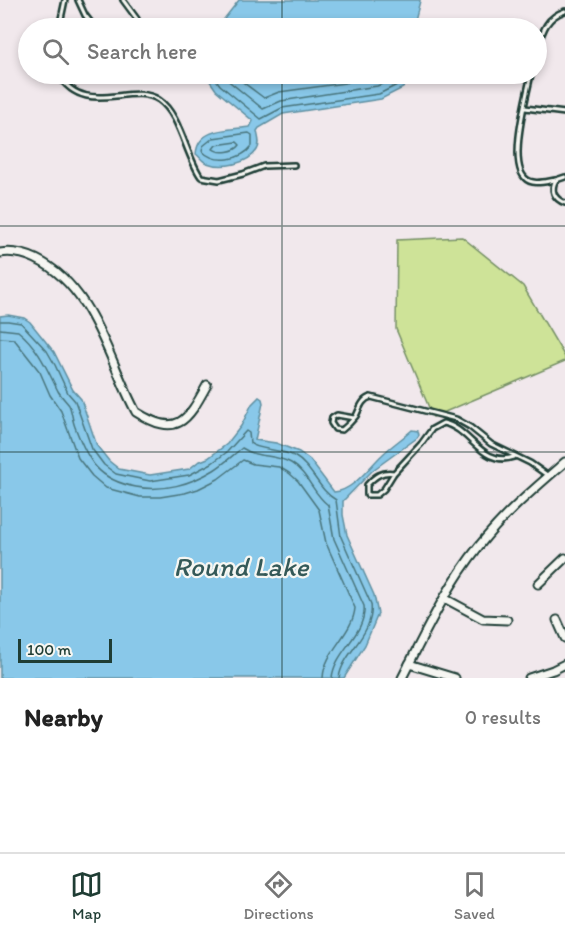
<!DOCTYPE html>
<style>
:root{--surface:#fff;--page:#f2f2f2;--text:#222;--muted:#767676;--line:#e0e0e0;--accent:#1f3d34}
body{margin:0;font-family:Itim,sans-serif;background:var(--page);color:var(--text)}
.scale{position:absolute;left:18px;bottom:15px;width:94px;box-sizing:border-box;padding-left:6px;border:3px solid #1f3d34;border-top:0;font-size:16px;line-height:21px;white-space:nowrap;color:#1f3d34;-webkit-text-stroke:4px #f6f6f2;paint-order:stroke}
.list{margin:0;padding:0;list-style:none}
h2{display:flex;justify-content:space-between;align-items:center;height:78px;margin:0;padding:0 24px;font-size:26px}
h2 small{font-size:20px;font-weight:400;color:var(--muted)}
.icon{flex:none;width:33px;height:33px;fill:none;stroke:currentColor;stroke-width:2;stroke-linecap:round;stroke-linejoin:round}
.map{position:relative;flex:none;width:565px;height:678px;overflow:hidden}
.search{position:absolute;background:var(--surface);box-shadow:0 3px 9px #0003;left:18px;right:18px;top:18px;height:66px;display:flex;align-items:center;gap:15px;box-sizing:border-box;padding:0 21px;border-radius:33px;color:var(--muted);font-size:22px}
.sheet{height:174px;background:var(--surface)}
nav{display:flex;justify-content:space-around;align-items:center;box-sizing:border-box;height:84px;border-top:2px solid var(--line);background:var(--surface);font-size:16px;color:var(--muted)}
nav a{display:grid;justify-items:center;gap:3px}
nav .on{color:var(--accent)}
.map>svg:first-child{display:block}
.green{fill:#cee398;stroke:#769066;stroke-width:1.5}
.water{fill:#89c8e9;stroke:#5f90a1;stroke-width:1.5}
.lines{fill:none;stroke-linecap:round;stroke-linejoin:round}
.shore{stroke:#49757c;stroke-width:1.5}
.service-casing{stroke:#1f3d34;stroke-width:8}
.minor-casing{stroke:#1f3d34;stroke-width:11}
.service{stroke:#f6f6f2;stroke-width:3}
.minor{stroke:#f6f6f2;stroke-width:7}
.grid{fill:none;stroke:#1f3d34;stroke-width:1.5;stroke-opacity:0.55}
.labels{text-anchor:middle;stroke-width:4.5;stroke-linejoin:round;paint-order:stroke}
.water-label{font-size:27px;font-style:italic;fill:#345958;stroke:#f6f6f2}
</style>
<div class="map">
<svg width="565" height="678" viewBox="0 0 565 678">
<rect width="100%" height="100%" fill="#f1e8ec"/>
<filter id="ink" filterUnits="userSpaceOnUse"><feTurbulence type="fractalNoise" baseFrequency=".0167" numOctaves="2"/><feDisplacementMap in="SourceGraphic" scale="12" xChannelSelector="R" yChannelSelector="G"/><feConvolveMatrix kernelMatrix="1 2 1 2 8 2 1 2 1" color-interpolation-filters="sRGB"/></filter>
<g filter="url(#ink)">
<path class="green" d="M462,237l61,49 42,71v4l-132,56 -37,-88 1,-89z"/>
<g class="water">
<path d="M239,0h181v1l-7,27h-196z"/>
<path d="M205,74h209l-11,14 -22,11 -98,15 -24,14 -2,3c1,6 4,13 0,19 -9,14 -35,19 -50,13 -4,-1 -7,-6 -11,-9 2,-27 33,-24 54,-27l3,-6 -37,-31z"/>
<path d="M8,315l16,3 6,4 24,30 19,38 8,9 16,47 12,15 10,8 31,6 39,-6 9,-7 10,-4 19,-14 14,-18 11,-22 7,-7 3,2 1,4 -8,37 21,3 23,9 11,8 24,32c19,-1 35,-25 48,-37 9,-9 20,-16 30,-25l6,1 1,4 -2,3 -44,32 -30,31v14l4,20 27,60 4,19 -13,31 -21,33h-344v-362z"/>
</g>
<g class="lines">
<g class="shore">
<path d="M212,74l8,11 41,34 21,-11 97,-14 20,-10 8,-10"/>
<path d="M220,74l43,35 18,-8 96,-15 13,-5 8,-7"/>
<path d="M232,74l32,24 15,-6 66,-9 11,-4 18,-1 10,-4"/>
<path d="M249,133l3,2v11c-11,14 -36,19 -50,5l1,-5 10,-8z"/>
<path d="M237,142l3,3c-5,7 -20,9 -27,4l3,-4z"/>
<path d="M0,321h8l13,2 26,28 8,14 13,28 7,8 17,48 12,16 12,9 34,7 39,-6 23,-12 15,-11 19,-21 3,2 1,10c7,7 31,6 44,13 19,11 24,34 42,44l5,37 30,67c4,30 -29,49 -32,74"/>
<path d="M0,329l18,2c20,16 29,38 40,60 3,5 7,9 11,14 3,6 3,15 6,22 13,34 23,53 61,60 27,5 55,-3 78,-17 10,-6 19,-15 28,-22 17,11 31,5 49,15 17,10 22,31 37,42l6,34 30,67c3,27 -30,46 -32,72"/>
<path d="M0,338l14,1 26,33 10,23 11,16 17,47 14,18 14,12 34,9h20l25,-4 13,-4 20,-10 25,-19 10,4 26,3 10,6 9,8 21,29 7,33 29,65c-2,26 -31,43 -32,70"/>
</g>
<defs>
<g id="service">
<path d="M78,0l7,15 10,13"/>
<path d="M123,0l14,19 -1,9"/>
<path d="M59,28l6,-28"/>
<path d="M536,53c6,-19 8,-35 29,-42"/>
<path d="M58,74c27,45 73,7 101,26 21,14 27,56 42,77l18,3 24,-6 21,-8 30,-1"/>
<path d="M531,74c-4,21 -23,88 -6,104 7,8 22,3 31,2"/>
<path d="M525,108l40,5"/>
<path d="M565,177l-9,3c-6,10 -2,19 9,23"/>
<path d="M354,418l-17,-3 -5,3 -1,5 4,6 7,1c5,-4 10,-9 14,-14 4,-8 6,-17 15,-19l85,22 14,8 21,17 39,19 17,12"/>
<path d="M394,473c-12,-2 -19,3 -27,12v10h10l7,-6 10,-16 27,-29 11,-15 11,-6c27,5 39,45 71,34"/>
</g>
<g id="minor">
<path d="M0,253c12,-2 25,1 36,6 58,28 72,101 100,153 41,26 51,10 71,-27"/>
<path d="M538,584l27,-26"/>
<path d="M444,598l39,21 24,1"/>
<path d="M557,620l8,18"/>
<path d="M409,664l46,14"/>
<path d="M402,678c23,-45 45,-92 77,-132 25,-32 56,-58 86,-84"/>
<path d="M529,678l24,-8 12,-6"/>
</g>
</defs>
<use href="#service" class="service-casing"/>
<use href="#minor" class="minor-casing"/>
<use href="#service" class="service"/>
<use href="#minor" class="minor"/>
</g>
</g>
<path class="grid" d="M282,0v28M282,74v604M0,226h565M0,452h565"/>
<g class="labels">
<g class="water-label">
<text x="241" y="576">Round Lake</text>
</g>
</g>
</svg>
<div class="scale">100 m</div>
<div class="search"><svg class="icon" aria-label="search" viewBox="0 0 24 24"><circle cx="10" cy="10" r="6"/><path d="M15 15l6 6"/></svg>Search here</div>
</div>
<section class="sheet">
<h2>Nearby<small>0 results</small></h2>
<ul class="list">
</ul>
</section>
<nav>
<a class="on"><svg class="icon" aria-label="map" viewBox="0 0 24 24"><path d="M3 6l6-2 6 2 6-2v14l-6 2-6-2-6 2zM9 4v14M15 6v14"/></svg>Map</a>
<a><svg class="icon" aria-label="directions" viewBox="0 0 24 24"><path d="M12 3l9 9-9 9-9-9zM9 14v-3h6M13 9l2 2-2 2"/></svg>Directions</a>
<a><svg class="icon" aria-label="saved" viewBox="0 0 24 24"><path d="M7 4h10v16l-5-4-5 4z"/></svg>Saved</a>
</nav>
